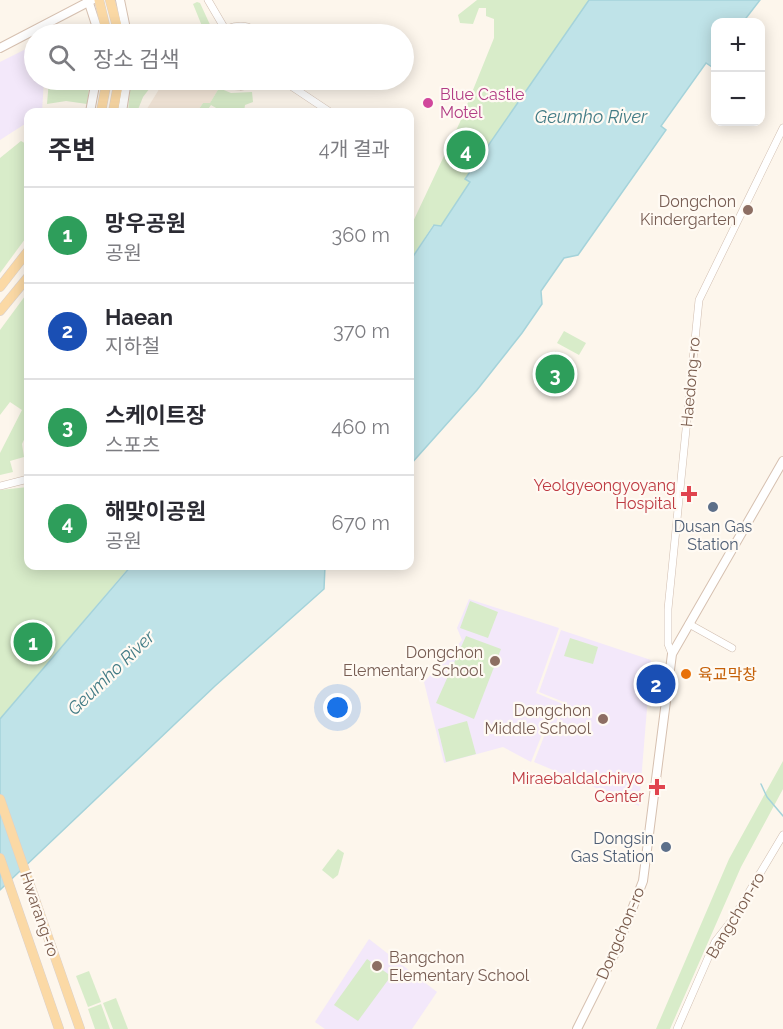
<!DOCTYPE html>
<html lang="ko">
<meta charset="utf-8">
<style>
:root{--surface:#fff;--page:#f2f2f3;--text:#2b2b33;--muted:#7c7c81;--line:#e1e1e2;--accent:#b45309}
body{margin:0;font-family:Raleway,"Noto Sans KR",sans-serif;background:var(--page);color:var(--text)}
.controls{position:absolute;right:18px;top:18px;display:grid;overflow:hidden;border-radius:12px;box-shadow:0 3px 15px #0003}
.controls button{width:54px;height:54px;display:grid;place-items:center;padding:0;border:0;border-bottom:2px solid var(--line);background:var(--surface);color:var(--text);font:30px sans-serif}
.you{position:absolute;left:338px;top:708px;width:21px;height:21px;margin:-15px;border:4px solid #fff;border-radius:50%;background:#1a73e8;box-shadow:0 0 0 9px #1a73e833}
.badge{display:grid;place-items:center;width:39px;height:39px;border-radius:50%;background:var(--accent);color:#fff;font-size:20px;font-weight:700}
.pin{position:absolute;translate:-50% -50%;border:3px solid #fff;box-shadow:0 2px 6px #0006}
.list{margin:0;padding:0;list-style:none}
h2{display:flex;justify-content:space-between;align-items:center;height:78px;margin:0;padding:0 24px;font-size:26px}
h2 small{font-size:20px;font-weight:400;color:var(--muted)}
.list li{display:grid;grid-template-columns:39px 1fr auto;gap:18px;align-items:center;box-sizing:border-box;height:96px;padding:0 24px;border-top:2px solid var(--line)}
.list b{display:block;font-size:22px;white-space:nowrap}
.list p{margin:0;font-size:20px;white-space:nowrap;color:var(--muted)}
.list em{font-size:20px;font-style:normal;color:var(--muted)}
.icon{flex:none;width:33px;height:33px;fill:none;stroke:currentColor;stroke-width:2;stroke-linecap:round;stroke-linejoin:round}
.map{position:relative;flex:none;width:783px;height:1029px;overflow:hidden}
.search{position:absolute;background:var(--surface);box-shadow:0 3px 15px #0003;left:24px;top:24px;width:390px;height:66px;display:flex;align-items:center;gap:15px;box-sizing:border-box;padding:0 21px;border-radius:33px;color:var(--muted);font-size:22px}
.panel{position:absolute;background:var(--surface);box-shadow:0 3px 15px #0003;left:24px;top:108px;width:390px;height:462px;border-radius:12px}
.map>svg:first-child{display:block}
.residential{fill:#f5e8da}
.education{fill:#f3e8fa}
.green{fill:#d8ecc9}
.water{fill:#bfe3e8;stroke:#a5d3da;stroke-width:1.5}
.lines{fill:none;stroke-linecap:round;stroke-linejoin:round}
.stream{stroke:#a5d3da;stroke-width:1.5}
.tertiary-casing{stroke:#d1beb0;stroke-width:8}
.secondary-casing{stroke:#d6c0b0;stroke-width:10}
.primary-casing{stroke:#dad1cd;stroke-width:10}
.tertiary{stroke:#fff;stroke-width:7}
.secondary{stroke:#fff;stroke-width:8}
.primary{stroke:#fbd9a5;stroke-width:9}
.hotel-dot{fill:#d1479c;stroke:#fffaf3;stroke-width:2}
.education-dot{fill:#8d6e63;stroke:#fffaf3;stroke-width:2}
.health-dot{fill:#e0444e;stroke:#fffaf3;stroke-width:2}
.service-dot{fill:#5c6f8a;stroke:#fffaf3;stroke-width:2}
.food-dot{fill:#e8710a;stroke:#fffaf3;stroke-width:2}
.labels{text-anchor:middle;stroke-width:4.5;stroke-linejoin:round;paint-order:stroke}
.hotel-label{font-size:16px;fill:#b23c85;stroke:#fffaf3;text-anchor:start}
.education-label{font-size:16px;fill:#785e54;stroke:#fffaf3;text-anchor:end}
.street-label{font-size:16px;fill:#7a5c4d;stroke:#fffaf3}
.health-label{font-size:16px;fill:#be3a42;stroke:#fffaf3;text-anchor:end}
.service-label{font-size:16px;fill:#4e5e75;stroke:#fffaf3}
.food-label{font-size:16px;fill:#c56008;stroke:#fffaf3;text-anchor:start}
.water-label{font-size:18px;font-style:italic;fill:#437c86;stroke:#fffaf3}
</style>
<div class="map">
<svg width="783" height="1029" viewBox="0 0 783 1029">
<rect width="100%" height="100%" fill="#fdf6ec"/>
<path class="residential" d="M162,80h48l9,8 -9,15h-7l-6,9h-52l13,-21z"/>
<g class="education">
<path d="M34,45v35h10l-2,32h-14v10l-28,18v-78z"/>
<path d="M469,599l90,29 -23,65 27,11 -11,31 -9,-3 -12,30 -28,-15 -59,16 -20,-81 38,-42 -5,-12z"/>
<path d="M561,630l90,30 -12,146 -105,-44 11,-28 8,2 13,-33 -27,-11z"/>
<path d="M369,939l68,53 -25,37h-87l-10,-7z"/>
</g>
<g class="green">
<path d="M477,0h112l-124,179 5,3 -29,44 -8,-1 -23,36v-33l50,-106 34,-84v-19l-8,-3v-8h-7l-6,16 -13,-1 -2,-8z"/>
<path d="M197,2l3,1 12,26 -3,5h-8l1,-8 -9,-22z"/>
<path d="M49,80h41l-3,24 -21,-3 -19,3z"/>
<path d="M131,80h4l1,8h7l13,-8 -13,17 -6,15h-9z"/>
<path d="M219,88l12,5 21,-1 1,10 -8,3 -1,7h-21l-12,-7 -5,7h-9l6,-9h7z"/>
<path d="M21,141l7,4v90l-28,38v-115z"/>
<path d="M28,292v139l-6,13 2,13 -14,4 3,11 -13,3v-22l22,-43 -12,-8 -10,13v-85z"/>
<path d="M564,331l22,12 -7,12 -22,-12z"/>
<path d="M555,351l19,10 -19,36 -19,-11z"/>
<path d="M28,487v79h102l-130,153v-229z"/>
<path d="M470,601l28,11 -10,26 -28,-10z"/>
<path d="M466,636l35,13 -27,70 -38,-16z"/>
<path d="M570,638l28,9 -5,17 -29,-8z"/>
<path d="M467,721l9,33 -30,8 -8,-33z"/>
<path d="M783,761v28l-42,78 -71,162h-14l73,-170z"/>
<path d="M338,849l6,4 -6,22 -5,4 -11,-9z"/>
<path d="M367,959l24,17 -33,45 -24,-16z"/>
<path d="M89,971l12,31 -13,5 -12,-31z"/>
<path d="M116,998l12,31h-15l-10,-26z"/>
<path d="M101,1004l9,25h-15l-7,-20z"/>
</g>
<g class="water">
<path d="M589,0h171l-17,22h-27l-1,40 -3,5 -6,-4 -45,63 5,4 -88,125 -14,3 -23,33 1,13 -20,29 -45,57 -67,75v-204l24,-36 7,1 29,-44 -5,-3z"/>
<path d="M131,566h194l-1,23 -109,97 -215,204v-171z"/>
</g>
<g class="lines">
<path class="stream" d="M761,784l6,13 16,19"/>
<defs>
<g id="tertiary">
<path d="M208,0l17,29"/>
<path d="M218,34c14,-10 29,-11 42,0"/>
<path d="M220,80c13,8 27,9 39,0"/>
<path d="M282,80l48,32"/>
<path d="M0,486l28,-7"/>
<path d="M689,624l43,24"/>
<path d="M672,654l-4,-10v-35l31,-309 84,-172"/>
<path d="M677,1029l38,-87 18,-23 50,-84"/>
</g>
<g id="secondary">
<path d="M88,0l11,34"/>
<path d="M120,0l7,34"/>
<path d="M0,48l92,-48"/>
<path d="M90,112l6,-32"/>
<path d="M122,112l5,-32"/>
<path d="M577,1029l38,-76 28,-72 29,-227 111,-193"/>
</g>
<g id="primary">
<path d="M99,0l8,34"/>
<path d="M110,0l9,34"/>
<path d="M101,112l6,-32"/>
<path d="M113,112l6,-32"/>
<path d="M0,287l28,-36"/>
<path d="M0,311l28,-34"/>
<path d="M0,799l80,230"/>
<path d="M0,858l59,171"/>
</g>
</defs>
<use href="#tertiary" class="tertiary-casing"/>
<use href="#secondary" class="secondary-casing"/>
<use href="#primary" class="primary-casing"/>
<use href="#tertiary" class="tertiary"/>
<use href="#secondary" class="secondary"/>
<use href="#primary" class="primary"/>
</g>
<circle class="hotel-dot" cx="428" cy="103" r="6"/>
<g class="education-dot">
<circle cx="748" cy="210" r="6"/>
<circle cx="495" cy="661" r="6"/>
<circle cx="603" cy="719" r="6"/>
<circle cx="377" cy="966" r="6"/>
</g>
<g class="health-dot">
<path d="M686 485h6v6h6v6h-6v6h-6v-6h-6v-6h6z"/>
<path d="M654 778h6v6h6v6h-6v6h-6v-6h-6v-6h6z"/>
</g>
<g class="service-dot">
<circle cx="713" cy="507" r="6"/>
<circle cx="666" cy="847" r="6"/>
</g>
<circle class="food-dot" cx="686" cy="674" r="6"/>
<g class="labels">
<g class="hotel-label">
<text x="440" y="100">Blue Castle<tspan x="440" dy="18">Motel</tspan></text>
</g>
<g class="education-label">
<text x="736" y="207">Dongchon<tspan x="736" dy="18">Kindergarten</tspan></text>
<text x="483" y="658">Dongchon<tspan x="483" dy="18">Elementary School</tspan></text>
<text x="591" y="716">Dongchon<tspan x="591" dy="18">Middle School</tspan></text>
<text x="389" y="963" text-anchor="start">Bangchon<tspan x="389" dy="18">Elementary School</tspan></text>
</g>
<g class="street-label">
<text transform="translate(690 382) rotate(-85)" y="6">Haedong-ro</text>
<text transform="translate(40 914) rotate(71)" y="6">Hwarang-ro</text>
<text transform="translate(735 915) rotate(-59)" y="6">Bangchon-ro</text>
<text transform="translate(620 933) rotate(-67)" y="6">Dongchon-ro</text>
</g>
<g class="health-label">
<text x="676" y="491">Yeolgyeongyoyang<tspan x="676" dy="18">Hospital</tspan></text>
<text x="644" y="784">Miraebaldalchiryo<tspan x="644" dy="18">Center</tspan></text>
</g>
<g class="service-label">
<text x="713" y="532">Dusan Gas<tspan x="713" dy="18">Station</tspan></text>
<text x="654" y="844" text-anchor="end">Dongsin<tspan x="654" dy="18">Gas Station</tspan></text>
</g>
<g class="food-label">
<text x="698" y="680">육교막창</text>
</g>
<g class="water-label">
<text x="591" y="123">Geumho River</text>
<text transform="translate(111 673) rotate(-44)" y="6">Geumho River</text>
</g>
</g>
</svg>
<div class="controls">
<button>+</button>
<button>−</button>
</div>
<div class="you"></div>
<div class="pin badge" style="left:33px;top:642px;background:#2e9e5b">1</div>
<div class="pin badge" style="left:656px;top:684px;background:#1a4fb4">2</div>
<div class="pin badge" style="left:555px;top:374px;background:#2e9e5b">3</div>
<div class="pin badge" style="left:466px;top:150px;background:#2e9e5b">4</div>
<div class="search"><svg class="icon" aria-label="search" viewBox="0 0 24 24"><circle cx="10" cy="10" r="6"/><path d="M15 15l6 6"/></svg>장소 검색</div>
<section class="panel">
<h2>주변<small>4개 결과</small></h2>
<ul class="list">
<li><span class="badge" style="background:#2e9e5b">1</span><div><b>망우공원</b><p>공원</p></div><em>360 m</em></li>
<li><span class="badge" style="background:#1a4fb4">2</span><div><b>Haean</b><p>지하철</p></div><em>370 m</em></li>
<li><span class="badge" style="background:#2e9e5b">3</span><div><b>스케이트장</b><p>스포츠</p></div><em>460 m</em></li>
<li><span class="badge" style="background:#2e9e5b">4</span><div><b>해맞이공원</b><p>공원</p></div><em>670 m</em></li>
</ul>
</section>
</div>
